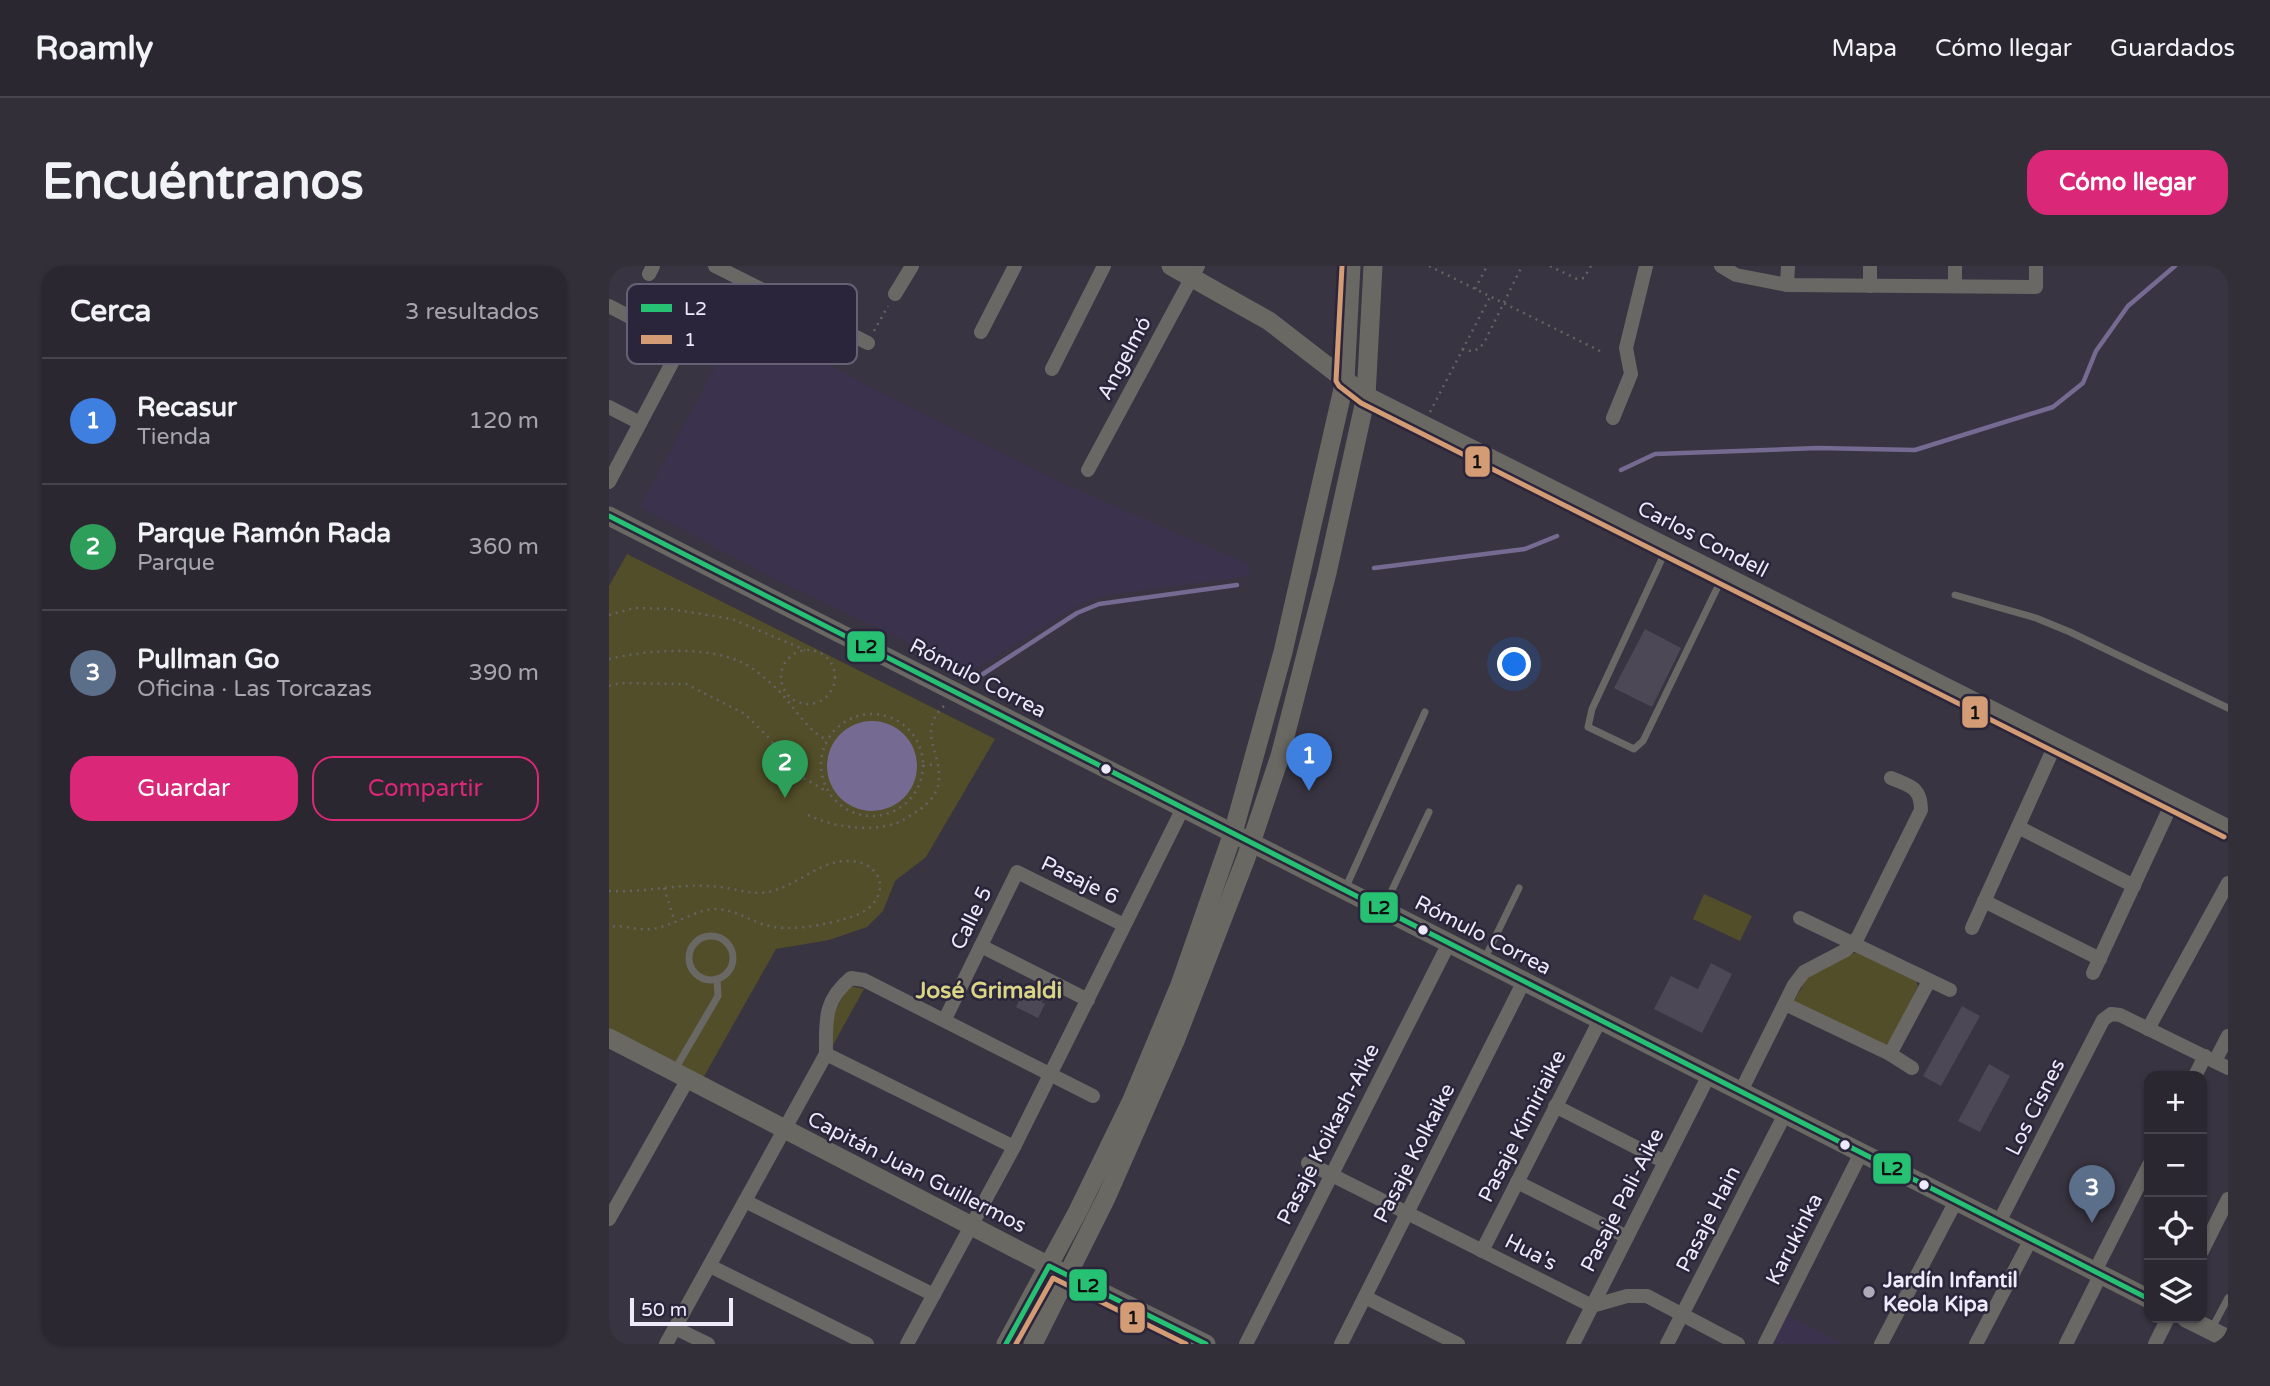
<!DOCTYPE html>
<html lang="es">
<meta charset="utf-8">
<style>
:root{--surface:#2a2731;--page:#322f39;--text:#f1f3f6;--muted:#a5a5ab;--line:#46444d;--accent:#db2777}
body{margin:0;font-family:"Varela Round",sans-serif;background:var(--page);color:var(--text)}
.controls{position:absolute;right:21px;bottom:21px;display:grid;overflow:hidden;border-radius:14px;box-shadow:0 2px 5px #0004}
.controls button{width:63px;height:63px;display:grid;place-items:center;padding:0;border:0;border-bottom:2px solid var(--line);background:var(--surface);color:var(--text);font:35px sans-serif}
.scale{position:absolute;left:21px;bottom:18px;width:103px;box-sizing:border-box;padding-left:7px;border:4px solid #edeaf9;border-top:0;font-size:19px;line-height:24px;white-space:nowrap;color:#edeaf9;-webkit-text-stroke:5px #2b253b;paint-order:stroke}
.you{position:absolute;left:906px;top:399px;width:24px;height:24px;margin:-18px;border:5px solid #fff;border-radius:50%;background:#1a73e8;box-shadow:0 0 0 10px #1a73e833}
.badge{display:grid;place-items:center;width:46px;height:46px;border-radius:50%;background:var(--accent);color:#fff;font-size:23px;font-weight:700}
.pin{position:absolute;translate:-50% -58px;filter:drop-shadow(0 2px 4px #0008)}
.pin::after{content:'';position:absolute;top:37px;width:24px;height:21px;background:inherit;clip-path:polygon(0 0,100% 0,50% 100%)}
.list{margin:0;padding:0;list-style:none}
h2{display:flex;justify-content:space-between;align-items:center;height:91px;margin:0;padding:0 28px;font-size:30px}
h2 small{font-size:23px;font-weight:400;color:var(--muted)}
.list li{display:grid;grid-template-columns:46px 1fr auto;gap:21px;align-items:center;box-sizing:border-box;height:126px;padding:0 28px;border-top:2px solid var(--line)}
.list b{display:block;font-size:26px;white-space:nowrap}
.list p{margin:0;font-size:23px;white-space:nowrap;color:var(--muted)}
.list em{font-size:23px;font-style:normal;color:var(--muted)}
.actions{display:flex;gap:14px;padding:21px 28px}
.actions a{flex:1;padding:16px 0;border:2px solid var(--accent);border-radius:21px;text-align:center;font-size:24px;color:var(--accent)}
.actions .main{background:var(--accent);color:#fff}
.icon{flex:none;width:38px;height:38px;fill:none;stroke:currentColor;stroke-width:2;stroke-linecap:round;stroke-linejoin:round}
.map{position:relative;flex:none;width:1619px;height:1078px;overflow:hidden;border-radius:21px}
header{display:flex;align-items:center;gap:42px;box-sizing:border-box;height:98px;padding:0 35px;background:var(--surface);border-bottom:2px solid var(--line)}
header strong{font-size:33px}
nav{display:flex;gap:38px;margin-inline-start:auto;font-size:24px}
.intro{display:flex;align-items:center;justify-content:space-between;box-sizing:border-box;height:168px;padding:0 42px}
h1{margin:0;font-size:49px}
.button{padding:18px 32px;border-radius:21px;background:var(--accent);color:#fff;font-size:24px;font-weight:700}
main{display:flex;gap:42px;padding:0 42px}
aside{flex:1;background:var(--surface);border-radius:21px;box-shadow:0 2px 5px #0004}
.map>svg:first-child{display:block}
.built{fill:#3b334e}
.green{fill:#524e29}
.water{fill:#756a92}
.lines{fill:none;stroke-linecap:round;stroke-linejoin:round}
.stream{stroke:#756a92;stroke-width:4.5}
.building{fill:#4c4856}
.path{stroke:#646363;stroke-width:2.5;stroke-dasharray:2 5;stroke-linecap:butt}
.lane{stroke:#696865;stroke-width:7}
.street{stroke:#696865;stroke-width:14}
.secondary{stroke:#696863;stroke-width:19}
.bus-1-casing{stroke:#2b253b;stroke-width:10}
.bus-2-casing{stroke:#2b253b;stroke-width:10}
.bus-1{stroke:#26c172;stroke-width:5}
.bus-2{stroke:#d39c74;stroke-width:5}
.bus-dot{fill:#edeaf9;stroke:#2b253b;stroke-width:2.5}
.poi-dot{fill:#aeaab9;stroke:#2b253b;stroke-width:2.5}
.labels{text-anchor:middle;stroke-width:5;stroke-linejoin:round;paint-order:stroke}
.street-label{font-size:21px;fill:#edeaf9;stroke:#2b253b}
.poi-label{font-size:21px;font-weight:bold;fill:#edeaf9;stroke:#2b253b;text-anchor:start}
.neighbourhood-label{font-size:23px;font-weight:bold;fill:#dad485;stroke:#2b253b}
.key{fill:#2b253b;stroke:#656074;stroke-width:2}
.key-label{font-size:19px;fill:#edeaf9}
.line-badge{stroke:#2b253b;stroke-width:2.5}
.pale-badge-label{font-size:19px;text-anchor:middle;font-weight:bold;fill:#111}
</style>
<header>
<strong>Roamly</strong>
<nav><a>Mapa</a><a>Cómo llegar</a><a>Guardados</a></nav>
</header>
<div class="intro"><h1>Encuéntranos</h1><a class="button">Cómo llegar</a></div>
<main>
<aside>
<h2>Cerca<small>3 resultados</small></h2>
<ul class="list">
<li><span class="badge" style="background:#3f7fe0">1</span><div><b>Recasur</b><p>Tienda</p></div><em>120 m</em></li>
<li><span class="badge" style="background:#2e9e5b">2</span><div><b>Parque Ramón Rada</b><p>Parque</p></div><em>360 m</em></li>
<li><span class="badge" style="background:#5c6f8a">3</span><div><b>Pullman Go</b><p>Oficina · Las Torcazas</p></div><em>390 m</em></li>
</ul>
<div class="actions"><a class="main">Guardar</a><a>Compartir</a></div>
</aside>
<div class="map">
<svg width="1619" height="1078" viewBox="0 0 1619 1078">
<rect width="100%" height="100%" fill="#383441"/>
<g class="built">
<path d="M133,52l139,75 185,92 184,80 -1,11 -142,19 -25,8 -112,69 -191,-91 -139,-74z"/>
<path d="M1178,1049l55,29h-69z"/>
</g>
<g class="green">
<path d="M18,288l368,185 -69,118 -31,24 -12,30 -16,16 -38,13 -53,9 -73,129 -94,-48v-444z"/>
<path d="M1095,628l48,22 -12,25 -47,-22z"/>
<path d="M1247,686l60,29 2,5 -28,57 -5,2 -91,-44 12,-21 8,-7z"/>
<path d="M240,720l15,3 -31,56 -1,-29z"/>
</g>
<circle class="water" cx="263" cy="500" r="45"/>
<g class="lines">
<g class="stream">
<path d="M1012,204l34,-16 163,-6 97,2 138,-43 30,-24 13,-32 32,-45 47,-40"/>
<path d="M765,302l151,-19 32,-13"/>
<path d="M374,408l94,-61 22,-9 138,-19"/>
</g>
</g>
<g class="building">
<path d="M1036,363l36,19 -29,59 -38,-19z"/>
<path d="M1102,697l21,11 -30,59 -48,-24 17,-33 27,13z"/>
<path d="M415,724l19,10 -2,2 4,2 -7,14 -22,-11z"/>
<path d="M1353,740l18,10 -39,70 -18,-10z"/>
<path d="M1380,798l21,12 -30,56 -22,-11z"/>
</g>
<g class="lines">
<g class="path">
<path d="M820,0l175,87"/>
<path d="M941,0l27,13 7,-1 7,-12"/>
<path d="M866,23l12,-23"/>
<path d="M265,65l14,-25"/>
<path d="M853,83c11,4 15,2 22,-6l38,-77"/>
<path d="M821,146l60,-115"/>
<path d="M0,349l25,-7 37,1 61,10 73,31"/>
<circle cx="199" cy="411" r="27"/>
<path d="M0,393c38,-9 98,-14 134,4 12,6 26,18 35,27 16,16 28,40 49,50"/>
<path d="M0,420l11,-3 66,1 59,30 23,23 30,38 28,16"/>
<circle cx="263" cy="499" r="51"/>
<path d="M314,500l14,-2"/>
<path d="M199,549c26,12 58,17 86,9 8,-2 16,-9 24,-13 8,-6 17,-14 20,-25 7,-33 -24,-52 7,-81"/>
<path d="M55,622l11,34"/>
<path d="M0,625c37,2 74,-9 111,-4 18,2 34,9 52,4 25,-6 47,-29 73,-30 42,-2 49,43 6,56 -27,8 -62,16 -89,7 -16,-6 -28,-14 -45,-15 -19,-1 -45,18 -66,20 -14,2 -28,-5 -42,-2"/>
</g>
<g class="lane">
<path d="M1058,282l-75,161 -4,18 46,22 9,-8 80,-165"/>
<path d="M1346,329l81,23 34,14 158,76"/>
<path d="M736,623l80,-177"/>
<path d="M774,643l46,-97"/>
<circle cx="102" cy="692" r="22"/>
<path d="M875,694l35,-72"/>
<path d="M65,805l44,-75 -1,-17"/>
<path d="M1602,1064l17,-32"/>
</g>
<g class="street">
<path d="M106,0l153,77"/>
<path d="M1112,0l15,9 51,10 249,2v-21"/>
<path d="M40,8l4,-8"/>
<path d="M1178,19l1,-19"/>
<path d="M1346,19v-19"/>
<path d="M1261,20v-20"/>
<path d="M286,28l17,-28"/>
<path d="M0,40l73,38 -73,138"/>
<path d="M372,66l34,-66"/>
<path d="M443,103l52,-103"/>
<path d="M0,141l31,16"/>
<path d="M1004,152l18,-44 -5,-26 20,-82"/>
<path d="M479,204l110,-204"/>
<path d="M1409,561l116,59"/>
<path d="M1375,635l116,58"/>
<path d="M1191,652l150,72"/>
<path d="M1363,662l84,-185"/>
<path d="M372,680l107,54"/>
<path d="M1484,707l80,-172"/>
<path d="M1176,738l105,50 22,14"/>
<path d="M336,753l72,-147 107,53"/>
<path d="M1539,763l80,-146"/>
<path d="M217,788l188,93"/>
<path d="M1281,788l39,-73"/>
<path d="M1606,795l13,-25"/>
<path d="M1586,810l10,-20"/>
<path d="M1132,825l53,-106 10,-13 42,-22 12,-13 63,-127c0,-23 -11,-24 -30,-32"/>
<path d="M946,840l110,56"/>
<path d="M699,897l284,143 35,-10h20l91,48"/>
<path d="M908,916l110,55"/>
<path d="M136,935l189,94"/>
<path d="M0,953l79,-140"/>
<path d="M1390,956l104,-202 8,-6 9,1 108,53"/>
<path d="M873,985l118,-231"/>
<path d="M1593,985l26,-52"/>
<path d="M101,1000l157,78"/>
<path d="M1486,1005l54,-106"/>
<path d="M756,1031l93,47"/>
<path d="M66,1062l33,16"/>
<path d="M57,1078l160,-290c0,-33 -3,-53 25,-76l13,2 229,116"/>
<path d="M298,1078l107,-197 169,-339"/>
<path d="M637,1078l203,-401"/>
<path d="M732,1078l183,-363"/>
<path d="M964,1078l136,-269"/>
<path d="M1058,1078l118,-230"/>
<path d="M1156,1078l96,-191"/>
<path d="M1272,1078l75,-143"/>
<path d="M1367,1078l55,-105"/>
<path d="M1457,1078l35,-70"/>
<path d="M1546,1078l13,-26"/>
</g>
<g class="secondary">
<path d="M562,0l98,55 97,75 862,433"/>
<path d="M0,250l1540,783"/>
<path d="M0,772l440,228 157,78"/>
<path d="M1577,1052l42,21"/>
<path d="M397,1078l72,-133 54,-111 48,-115 53,-152 50,-181 62,-272 6,-114"/>
<path d="M424,1078l73,-146 69,-157 71,-183 34,-102 47,-183 39,-177 7,-130"/>
</g>
<defs>
<g id="bus-1">
<path d="M0,250l1540,783"/>
<path d="M397,1078l43,-78 157,78"/>
</g>
<g id="bus-2">
<path d="M733,0l-6,115 3,5 22,17 863,434"/>
<path d="M407,1078l37,-66 133,66"/>
</g>
</defs>
<use href="#bus-1" class="bus-1-casing"/>
<use href="#bus-2" class="bus-2-casing"/>
<use href="#bus-1" class="bus-1"/>
<use href="#bus-2" class="bus-2"/>
</g>
<g class="bus-dot">
<circle cx="497" cy="503" r="6"/>
<circle cx="814" cy="664" r="6"/>
<circle cx="1236" cy="879" r="6"/>
<circle cx="1315" cy="919" r="6"/>
</g>
<circle class="poi-dot" cx="1260" cy="1026" r="7"/>
<g class="labels">
<g class="street-label">
<text transform="translate(515 92) rotate(-62)" y="7">Angelmó</text>
<text transform="translate(1094 273) rotate(27)" y="7">Carlos Condell</text>
<text transform="translate(369 412) rotate(27)" y="7">Rómulo Correa</text>
<text transform="translate(471 614) rotate(26)" y="7">Pasaje 6</text>
<text transform="translate(362 652) rotate(-64)" y="7">Calle 5</text>
<text transform="translate(874 669) rotate(27)" y="7">Rómulo Correa</text>
<text transform="translate(1426 841) rotate(-63)" y="7">Los Cisnes</text>
<text transform="translate(913 860) rotate(-63)" y="7">Pasaje Kimiriaike</text>
<text transform="translate(719 868) rotate(-63)" y="7">Pasaje Koikash-Aike</text>
<text transform="translate(805 887) rotate(-63)" y="7">Pasaje Kolkaike</text>
<text transform="translate(308 906) rotate(27)" y="7">Capitán Juan Guillermos</text>
<text transform="translate(1013 934) rotate(-63)" y="7">Pasaje Pali-Aike</text>
<text transform="translate(1099 953) rotate(-63)" y="7">Pasaje Hain</text>
<text transform="translate(1185 973) rotate(-63)" y="7">Karukinka</text>
<text transform="translate(922 986) rotate(27)" y="7">Hua's</text>
</g>
<g class="poi-label">
<text x="1274" y="1021">Jardín Infantil<tspan x="1274" dy="24">Keola Kipa</tspan></text>
</g>
<g class="neighbourhood-label">
<text x="380" y="732">José Grimaldi</text>
</g>
</g>
<rect x="18" y="18" width="230" height="80" rx="10" class="key"/>
<rect x="32" y="38" width="31" height="8" fill="#26c172"/>
<rect x="32" y="69" width="31" height="9" fill="#d39c74"/>
<g class="key-label">
<text x="75" y="49">L2</text>
<text x="75" y="80">1</text>
</g>
<g class="line-badge">
<rect x="855" y="179" width="27" height="33" rx="7" fill="#d39c74"/>
<rect x="237" y="364" width="40" height="33" rx="7" fill="#26c172"/>
<rect x="1352" y="429" width="28" height="34" rx="7" fill="#d39c74"/>
<rect x="750" y="625" width="40" height="33" rx="7" fill="#26c172"/>
<rect x="1263" y="886" width="40" height="33" rx="7" fill="#26c172"/>
<rect x="459" y="1002" width="40" height="34" rx="7" fill="#26c172"/>
<rect x="510" y="1035" width="27" height="33" rx="7" fill="#d39c74"/>
</g>
<g class="pale-badge-label">
<text x="868" y="202">1</text>
<text x="257" y="387">L2</text>
<text x="1366" y="453">1</text>
<text x="770" y="648">L2</text>
<text x="1283" y="909">L2</text>
<text x="479" y="1026">L2</text>
<text x="524" y="1058">1</text>
</g>
</svg>
<div class="controls">
<button>+</button>
<button>−</button>
<button><svg class="icon" aria-label="locate" viewBox="0 0 24 24"><circle cx="12" cy="12" r="6"/><path d="M12 2v4M12 18v4M2 12h4M18 12h4"/></svg></button>
<button><svg class="icon" aria-label="layers" viewBox="0 0 24 24"><path d="M12 4l9 5-9 5-9-5zM3 14l9 5 9-5"/></svg></button>
</div>
<div class="scale">50 m</div>
<div class="you"></div>
<div class="pin badge" style="left:700px;top:525px;background:#3f7fe0">1</div>
<div class="pin badge" style="left:176px;top:532px;background:#2e9e5b">2</div>
<div class="pin badge" style="left:1483px;top:957px;background:#5c6f8a">3</div>
</div>
</main>
